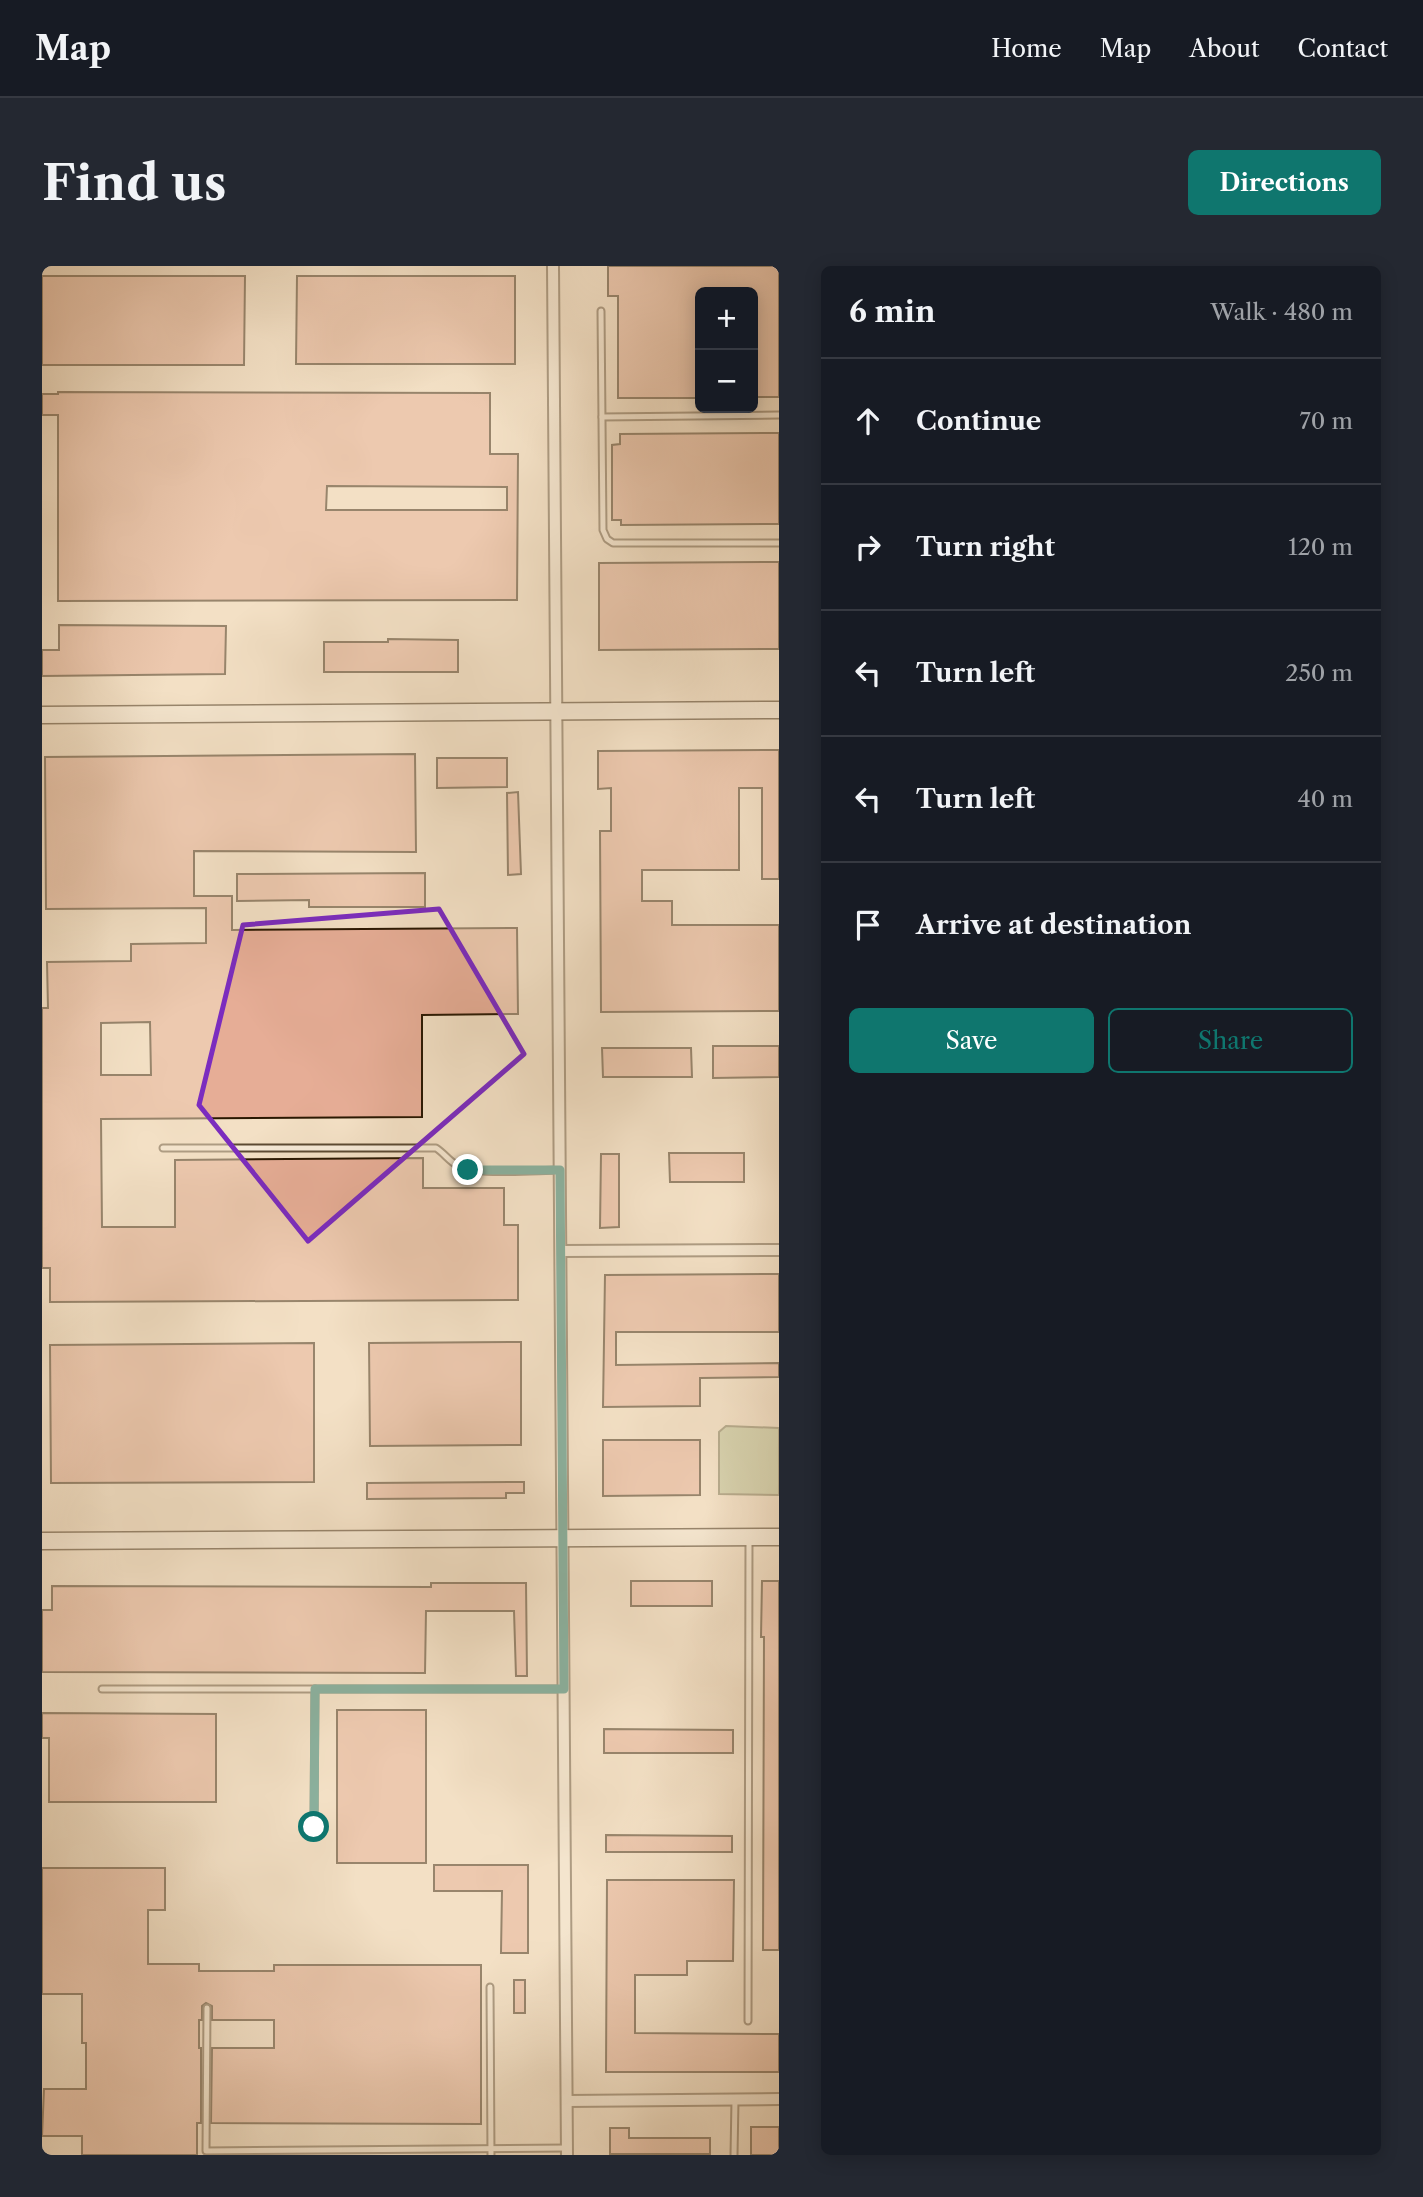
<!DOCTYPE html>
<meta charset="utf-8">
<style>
:root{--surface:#171b24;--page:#242831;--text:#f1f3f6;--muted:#9ea1a6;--line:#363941;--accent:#0f766e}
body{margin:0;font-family:"Libre Caslon Text",serif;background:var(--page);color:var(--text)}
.controls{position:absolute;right:21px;top:21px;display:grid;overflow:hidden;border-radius:10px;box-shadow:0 4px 18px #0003}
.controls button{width:63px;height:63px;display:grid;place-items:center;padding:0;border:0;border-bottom:2px solid var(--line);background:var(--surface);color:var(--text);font:35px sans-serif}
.stop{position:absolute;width:21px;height:21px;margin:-16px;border:5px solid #0f766e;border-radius:50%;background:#fff}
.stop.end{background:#0f766e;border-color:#fff;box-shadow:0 2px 7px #0008}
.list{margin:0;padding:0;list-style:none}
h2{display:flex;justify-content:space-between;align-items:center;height:91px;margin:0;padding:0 28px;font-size:30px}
h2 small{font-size:23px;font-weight:400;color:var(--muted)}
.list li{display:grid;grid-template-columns:46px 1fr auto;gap:21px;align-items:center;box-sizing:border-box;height:126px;padding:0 28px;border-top:2px solid var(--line)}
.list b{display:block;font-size:26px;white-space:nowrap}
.list em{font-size:23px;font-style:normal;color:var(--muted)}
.actions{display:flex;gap:14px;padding:21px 28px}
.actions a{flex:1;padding:16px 0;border:2px solid var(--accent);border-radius:10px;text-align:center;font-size:24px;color:var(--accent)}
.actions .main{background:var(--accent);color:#fff}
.icon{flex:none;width:38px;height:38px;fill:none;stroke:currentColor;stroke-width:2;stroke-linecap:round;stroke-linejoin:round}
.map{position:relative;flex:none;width:737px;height:1889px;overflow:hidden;border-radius:10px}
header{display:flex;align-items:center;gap:42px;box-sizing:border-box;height:98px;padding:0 35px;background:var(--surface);border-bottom:2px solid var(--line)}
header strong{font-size:33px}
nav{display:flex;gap:38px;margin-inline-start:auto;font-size:24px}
.intro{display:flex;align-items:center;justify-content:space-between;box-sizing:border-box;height:168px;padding:0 42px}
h1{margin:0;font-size:49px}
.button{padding:18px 32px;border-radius:10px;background:var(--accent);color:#fff;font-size:24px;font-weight:700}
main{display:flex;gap:42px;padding:0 42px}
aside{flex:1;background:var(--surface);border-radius:10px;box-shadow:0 4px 18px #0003}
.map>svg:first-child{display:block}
.green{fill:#b8c396;stroke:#716e4c;stroke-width:2}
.building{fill:#e6ad96;stroke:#2a1802;stroke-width:2;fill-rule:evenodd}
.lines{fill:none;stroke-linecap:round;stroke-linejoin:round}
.lane-casing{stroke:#5c4a33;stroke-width:9}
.street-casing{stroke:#5c4a33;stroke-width:14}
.secondary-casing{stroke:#2a1802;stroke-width:19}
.lane{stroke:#f7ebd9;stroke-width:5}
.street{stroke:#f7ebd9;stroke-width:10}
.secondary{stroke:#f7ebd9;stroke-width:16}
.route{stroke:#0f766e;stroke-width:9}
.marked{fill:none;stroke:#7b2cbf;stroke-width:5;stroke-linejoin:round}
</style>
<header>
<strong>Map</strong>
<nav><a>Home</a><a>Map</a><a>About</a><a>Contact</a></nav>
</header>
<div class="intro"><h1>Find us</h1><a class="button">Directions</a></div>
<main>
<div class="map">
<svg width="737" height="1889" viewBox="0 0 737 1889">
<rect width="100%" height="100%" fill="#f3e0c5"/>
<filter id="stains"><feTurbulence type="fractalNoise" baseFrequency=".00286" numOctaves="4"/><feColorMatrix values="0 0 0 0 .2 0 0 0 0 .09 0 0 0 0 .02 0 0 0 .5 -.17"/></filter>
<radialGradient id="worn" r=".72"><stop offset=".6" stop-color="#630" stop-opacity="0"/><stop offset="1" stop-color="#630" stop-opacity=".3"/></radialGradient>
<path class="green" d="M684,1160l53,2v67l-60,-1v-62z"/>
<g class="building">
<path d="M566,0h171v131h-26v-105h-53v106h-82v-102h-10z"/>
<path d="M0,10h203l-1,89h-202z"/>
<path d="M255,10h218v88h-219z"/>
<path d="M16,126l432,1v61h28l-1,146 -459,1v-186h-16v-21h16zM285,220l180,1v23h-181z"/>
<path d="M737,167v91l-158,1v-5h-9v-75l8,-1v-10z"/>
<path d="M737,296v87l-180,1v-87z"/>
<path d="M17,359l167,1 -1,48 -183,2v-26h17z"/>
<path d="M346,373l70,1v32h-134v-30h64z"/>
<path d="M737,484v129h-17v-91h-23v82h-97v31h30v24h107v86l-178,1 -1,-181h11v-43l-13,1v-38z"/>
<path d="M373,488l1,98 -222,-1v45h38v34l285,-2 1,86 -96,1v102l-321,2 1,108h73v-67l248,-2v30h81v37h14v75l-468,2v-34h-8v-260h6l-1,-46 84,-1v-17l75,-1v-35l-160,1 -1,-152zM108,756l1,53h-50v-52z"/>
<path d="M395,492h70v29l-70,1z"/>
<path d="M476,526l3,82 -13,1 -1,-82z"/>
<path d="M383,607v34h-116v-7l-72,1v-27z"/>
<path d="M671,780h66v31l-66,1z"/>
<path d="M560,782h89l1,29h-89z"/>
<path d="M627,887h75v29h-74z"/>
<path d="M559,888h18v73l-19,1z"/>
<path d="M737,1008v58h-163v33l163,-2v14l-79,1v28l-97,1 2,-132z"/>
<path d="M479,1076v103l-151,1 -1,-103z"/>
<path d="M272,1077v139l-263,1 -1,-138z"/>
<path d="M561,1174h97v55l-97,1z"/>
<path d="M482,1216v11h-18v5l-139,1v-16z"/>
<rect x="589" y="1315" width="81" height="25"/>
<path d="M720,1315h17v369h-16l1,-313h-3z"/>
<path d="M389,1317h95l1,93h-11l-2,-65h-88l-1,62 -383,-1v-62h10v-24l379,1z"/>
<rect x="295" y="1444" width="89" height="153"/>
<path d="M0,1447l174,1v88h-167v-64h-7z"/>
<path d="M562,1463l129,1v23h-129z"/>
<path d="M564,1569l126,1v16h-126z"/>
<path d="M392,1599h94v88h-27l1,-62h-68z"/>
<path d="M0,1602h123v42h-17v54h51v7h75v-6h207v159l-270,-1 1,-75h62v-28h-62v-14l-6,-3 -4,3v14h-3v28h2v75h-4v32h-115v-19h-40l2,-47h42v-46h-4v-49h-40z"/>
<path d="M565,1614h127l-1,81h-46v14h-52v58l144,1v38h-173z"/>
<rect x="472" y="1714" width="11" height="33"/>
<rect x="709" y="1861" width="28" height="28"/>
<path d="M568,1862h19v10h81v16h-100z"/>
</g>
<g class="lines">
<defs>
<g id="lane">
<path d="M559,45l2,219 4,9 6,4h166"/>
<path d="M560,151l177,-2"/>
<path d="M121,882h273c8,5 14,14 21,17 19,11 79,5 103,5"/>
<path d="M60,1423h462"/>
<path d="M272,1561l1,-138"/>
<path d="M448,1721l1,168"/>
<path d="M165,1742l-1,143 361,-3"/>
<path d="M706,1755l1,-483"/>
<path d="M692,1889l1,-55"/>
</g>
<g id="street">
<path d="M511,0l14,1889"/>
<path d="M519,985l218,-1"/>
<path d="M525,1835l212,-2"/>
</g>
<g id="secondary">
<path d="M0,449l737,-5"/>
<path d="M0,1275l737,-4"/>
</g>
</defs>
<use href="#lane" class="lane-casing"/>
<use href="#street" class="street-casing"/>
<use href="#secondary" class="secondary-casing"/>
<use href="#lane" class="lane"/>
<use href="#street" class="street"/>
<use href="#secondary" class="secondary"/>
</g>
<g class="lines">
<path class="route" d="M272,1561l1,-138h249l-4,-519h-92"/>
</g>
<path d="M0 0H737V1889H0ZM397,643l85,145 -216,187 -109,-136 44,-180z" fill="#f3e0c5" fill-opacity=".55" fill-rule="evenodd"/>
<path class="marked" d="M397,643l85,145 -216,187 -109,-136 44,-180z"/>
<rect width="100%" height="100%" filter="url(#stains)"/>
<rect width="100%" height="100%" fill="url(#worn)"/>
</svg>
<div class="controls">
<button>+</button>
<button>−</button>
</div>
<div class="stop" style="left:272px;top:1561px"></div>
<div class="stop end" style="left:426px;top:904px"></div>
</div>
<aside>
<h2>6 min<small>Walk · 480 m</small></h2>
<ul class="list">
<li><svg class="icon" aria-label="ahead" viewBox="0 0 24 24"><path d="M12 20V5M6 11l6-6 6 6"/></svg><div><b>Continue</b></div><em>70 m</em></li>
<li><svg class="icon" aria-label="right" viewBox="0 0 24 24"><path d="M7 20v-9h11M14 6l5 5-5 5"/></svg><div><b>Turn right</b></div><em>120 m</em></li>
<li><svg class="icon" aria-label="left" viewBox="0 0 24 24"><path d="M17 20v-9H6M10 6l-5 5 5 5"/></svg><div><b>Turn left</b></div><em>250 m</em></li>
<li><svg class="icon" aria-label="left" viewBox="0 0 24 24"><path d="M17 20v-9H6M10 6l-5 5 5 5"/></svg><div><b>Turn left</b></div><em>40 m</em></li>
<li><svg class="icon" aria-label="arrive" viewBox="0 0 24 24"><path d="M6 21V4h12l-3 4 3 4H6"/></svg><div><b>Arrive at destination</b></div></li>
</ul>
<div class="actions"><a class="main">Save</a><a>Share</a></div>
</aside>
</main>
